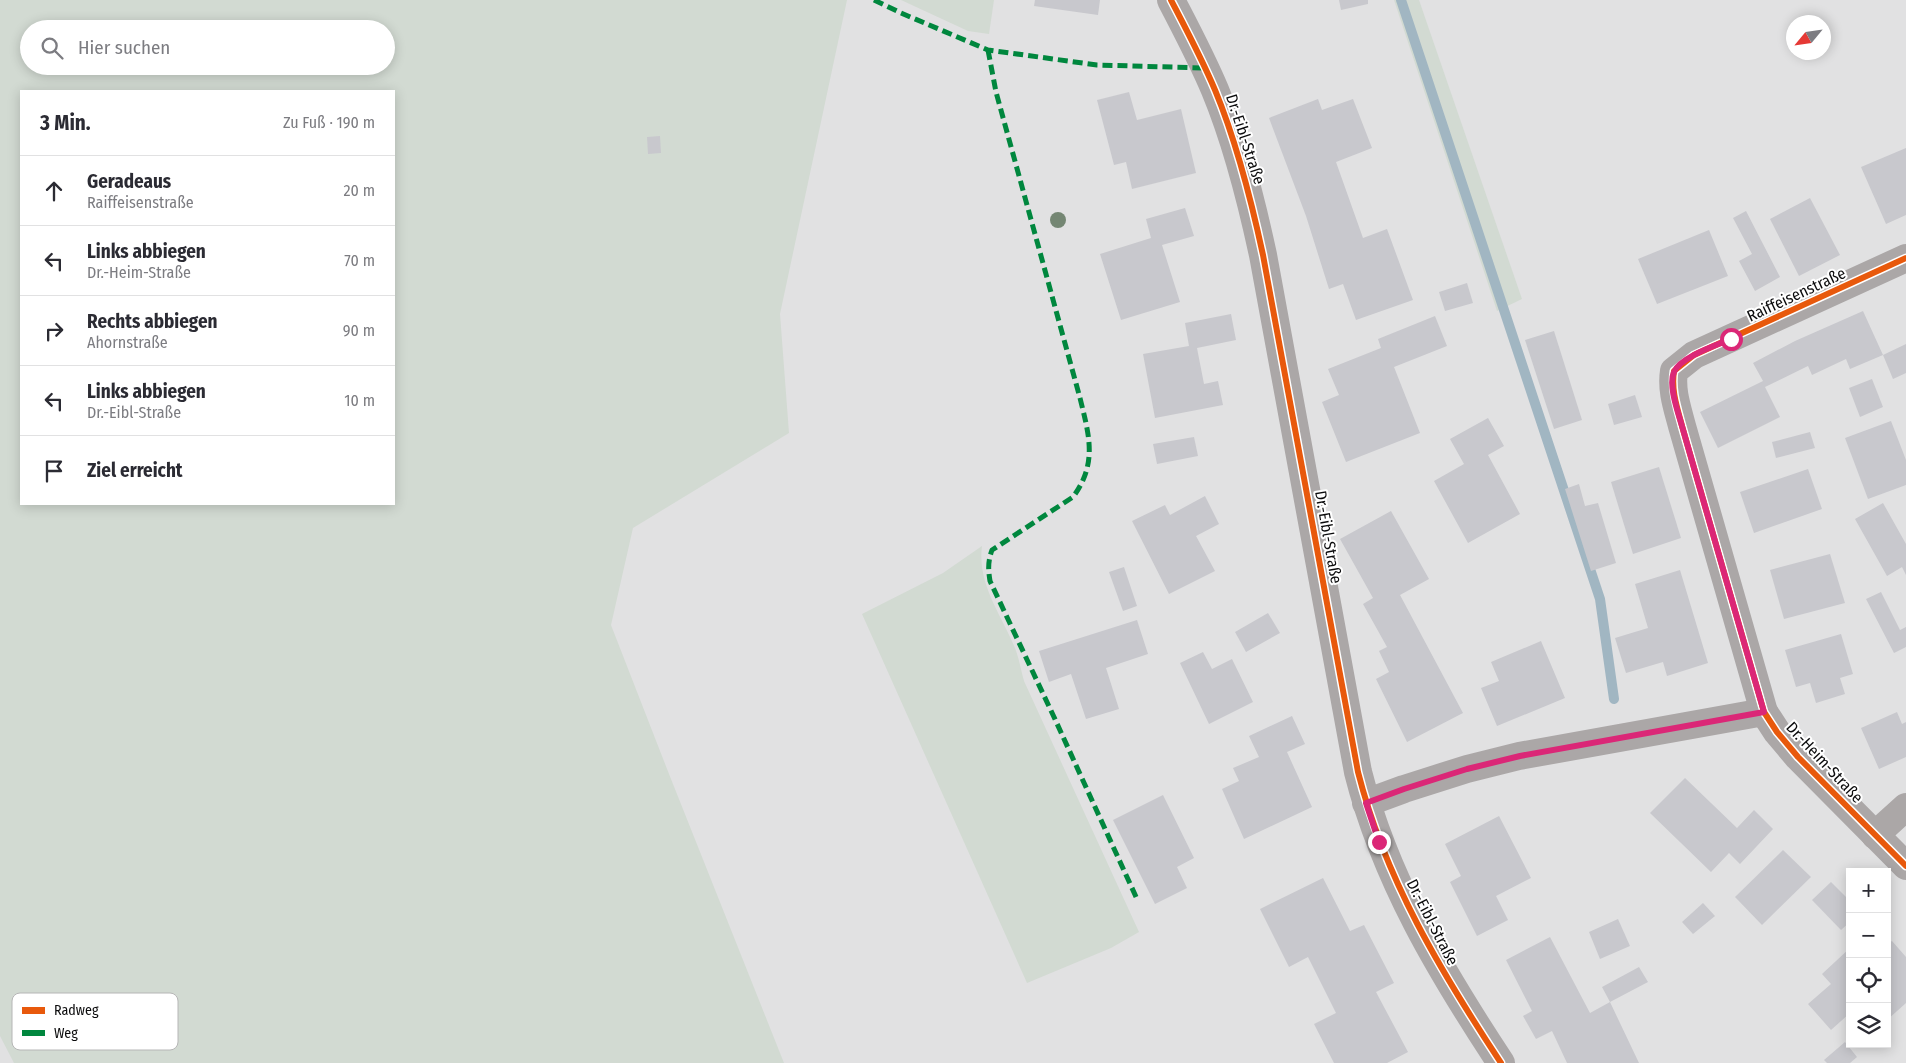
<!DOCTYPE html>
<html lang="de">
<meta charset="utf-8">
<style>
:root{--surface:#fff;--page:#f2f2f3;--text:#2b2b33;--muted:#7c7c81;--line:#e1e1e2}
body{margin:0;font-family:"Fira Sans Condensed",sans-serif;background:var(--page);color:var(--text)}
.controls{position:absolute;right:15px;bottom:15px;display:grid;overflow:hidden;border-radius:0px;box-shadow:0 2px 12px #0003}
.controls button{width:45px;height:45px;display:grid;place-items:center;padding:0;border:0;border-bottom:1px solid var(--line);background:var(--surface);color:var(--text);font:25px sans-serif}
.compass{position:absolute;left:1786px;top:15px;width:45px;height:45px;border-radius:50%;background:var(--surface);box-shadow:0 2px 12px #0003;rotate:241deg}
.stop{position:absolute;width:15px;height:15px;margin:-11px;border:4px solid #db2777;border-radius:50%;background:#fff}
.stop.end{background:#db2777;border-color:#fff;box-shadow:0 1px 5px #0008}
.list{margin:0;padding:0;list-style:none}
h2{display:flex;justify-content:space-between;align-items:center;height:65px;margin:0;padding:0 20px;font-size:21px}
h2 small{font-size:16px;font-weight:400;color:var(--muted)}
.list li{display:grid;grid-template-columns:32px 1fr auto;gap:15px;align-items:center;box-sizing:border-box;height:70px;padding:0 20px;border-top:1px solid var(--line)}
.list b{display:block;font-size:19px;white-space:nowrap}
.list p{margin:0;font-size:16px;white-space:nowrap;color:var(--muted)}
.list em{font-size:16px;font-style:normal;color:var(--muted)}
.icon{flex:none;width:28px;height:28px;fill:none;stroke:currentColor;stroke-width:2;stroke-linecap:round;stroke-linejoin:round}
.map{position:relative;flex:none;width:1906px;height:1063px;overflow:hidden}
.search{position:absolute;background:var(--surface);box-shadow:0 2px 12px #0003;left:20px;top:20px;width:375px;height:55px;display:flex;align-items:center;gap:12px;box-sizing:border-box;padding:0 18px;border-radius:28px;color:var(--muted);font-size:19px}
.panel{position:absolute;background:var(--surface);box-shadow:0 2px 12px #0003;left:20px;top:90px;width:375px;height:415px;border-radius:0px}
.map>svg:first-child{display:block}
.green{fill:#d2dad2;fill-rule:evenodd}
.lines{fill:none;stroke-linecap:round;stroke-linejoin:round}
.stream{stroke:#a1b6c2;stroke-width:10}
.building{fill:#c8c8cd}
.minor{stroke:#aba7a7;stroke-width:28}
.quiet{stroke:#00873e;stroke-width:5;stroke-dasharray:10 5;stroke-linecap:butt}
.cycleway-casing{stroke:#fff;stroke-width:9}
.cycleway{stroke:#e8590c;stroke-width:6}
.tree{fill:#748673}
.route{stroke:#db2777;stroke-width:6}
.labels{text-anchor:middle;stroke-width:4;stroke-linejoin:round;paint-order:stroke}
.street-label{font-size:16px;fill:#0b0b0c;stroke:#fff}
.key{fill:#fff;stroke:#b6b6b6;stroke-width:1}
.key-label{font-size:14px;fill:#0b0b0c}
</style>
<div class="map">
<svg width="1906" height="1063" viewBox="0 0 1906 1063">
<rect width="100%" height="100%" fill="#e1e1e2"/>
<g class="green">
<path d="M0,0h847l-67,314 9,119 -156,95 -22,97 58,149 115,289h-770l-14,-27zM29,29h357v37h-357zM21,91h373v413h-373z"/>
<path d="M901,0h93l-5,34 -21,-3z"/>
<path d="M1394,0h25l103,299 -25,12z"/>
<path d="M982,546c-5,38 19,68 33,102 4,10 6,22 9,33l115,251 -28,16 -84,35 -165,-369 81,-41z"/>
</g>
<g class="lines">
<path class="stream" d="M1401,0l199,599 14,100"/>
</g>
<g class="building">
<path d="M1035,0h65l-2,15 -64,-9z"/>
<path d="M1339,0h29v4l-27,6z"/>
<path d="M1129,92l8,28 44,-11 15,64 -64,16 -6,-27 -12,3 -17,-65z"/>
<path d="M1318,99l4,11 31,-11 19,49 -36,14 27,76 24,-9 26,71 -57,20 -13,-36 -14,5 -23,-73 -37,-98z"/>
<path d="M660,136l1,17 -13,1 -1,-17z"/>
<path d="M1906,148v67l-20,9 -25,-57z"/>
<path d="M1810,198l30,57 -41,21 -29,-57z"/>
<path d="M1185,208l9,28 -32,9 18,57 -59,18 -21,-66 51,-16 -5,-19z"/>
<path d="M1746,211l34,66 -25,14 -16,-30 13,-7 -19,-36z"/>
<path d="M1709,230l19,46 -71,28 -19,-45z"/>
<path d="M1467,283l6,20 -28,8 -6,-19z"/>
<path d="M1863,311l20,44 -33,14 -4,-10 -34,16 -4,-9 -43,21 15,30 -62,31 -18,-36 63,-31 -10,-18 42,-22z"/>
<path d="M1231,314l5,26 -39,8 7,36 14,-3 5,24 -68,13 -12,-64 46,-8 -4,-23z"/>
<path d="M1435,316l12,30 -53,21 26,66 -74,29 -24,-60 17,-7 -11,-26 53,-21 -3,-9z"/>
<path d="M1554,331l28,89 -28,9 -29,-89z"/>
<path d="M1906,344v29l-13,6 -10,-24z"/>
<path d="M1872,379l11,28 -23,10 -11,-29z"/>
<path d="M1635,395l7,22 -28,8 -6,-21z"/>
<path d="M1488,418l16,28 -16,9 32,59 -52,29 -34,-62 30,-17 -14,-25z"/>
<path d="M1891,421l15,39v25l-38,14 -23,-61z"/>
<path d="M1810,432l5,16 -39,10 -4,-16z"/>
<path d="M1194,437l4,19 -41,8 -4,-20z"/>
<path d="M1659,467l22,71 -48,16 -22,-72z"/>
<path d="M1808,469l14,40 -68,24 -14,-41z"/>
<path d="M1579,484l6,22 13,-3 18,60 -25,8 -26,-82z"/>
<path d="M1205,496l14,28 -23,12 19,35 -46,23 -37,-73 33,-16 5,10z"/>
<path d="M1883,503l23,41v31l-4,-8 -15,9 -32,-57z"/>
<path d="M1391,511l38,68 -29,16 63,118 -56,29 -31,-63 13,-7 -10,-21 8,-4 -24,-43 10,-6 -33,-59z"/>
<path d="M1830,554l15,49 -61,16 -14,-49z"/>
<path d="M1124,567l13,39 -14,5 -14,-39z"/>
<path d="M1680,570l28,93 -41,13 -4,-14 -37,11 -11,-35 33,-10 -13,-44z"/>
<path d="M1881,592l19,38 6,-3v20l-12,6 -28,-54z"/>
<path d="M1268,613l12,20 -34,19 -11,-20z"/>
<path d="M1137,620l11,34 -42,14 13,41 -33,10 -15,-45 -22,8 -10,-31z"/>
<path d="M1841,634l12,40 -13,4 5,16 -29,9 -6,-20 -14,4 -11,-37z"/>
<path d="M1541,641l24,57 -68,28 -16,-38 18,-7 -8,-19z"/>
<path d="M1203,652l9,17 20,-10 21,43 -44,22 -29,-61z"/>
<path d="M1897,712l5,12 4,-2v35l-27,12 -18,-41z"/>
<path d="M1292,716l13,28 -18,8 25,55 -68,32 -22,-50 17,-8 -6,-13 26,-11 -10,-21z"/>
<path d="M1685,778l52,50 17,-18 19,19 -33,35 -11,-11 -18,19 -61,-59z"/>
<path d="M1163,795l31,63 -17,9 10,21 -32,16 -42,-84z"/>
<path d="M1499,816l32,62 -35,18 12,24 -31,16 -27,-54 11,-6 -16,-32z"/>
<path d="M1783,850l28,27 -49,48 -27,-28z"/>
<path d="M1323,878l27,53 14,-6 30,58 -18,9 32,60 -21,11h-53l-20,-39 22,-11 -28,-56 -19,10 -29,-58z"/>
<path d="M1831,882l19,19v21l-9,8 -29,-30z"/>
<path d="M1703,903l12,13 -22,18 -11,-12z"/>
<path d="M1618,919l12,27 -30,13 -11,-27z"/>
<path d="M1550,937l40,76 20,-11 -8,-15 37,-20 9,15 -38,20 29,61h-72l-15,-32 -16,8 -13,-23 9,-5 -26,-51z"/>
<path d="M1892,941l14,16v46l-19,17v-76z"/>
<path d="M1850,948v65l-19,17 -23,-26 23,-20 -9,-10z"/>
<path d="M1845,1042l12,15 -7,6h-23l-3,-3z"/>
</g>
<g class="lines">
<g class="minor">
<path d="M1171,0c15,29 31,59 44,90 22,53 36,109 48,165l95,517c27,107 83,200 143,291"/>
<path d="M1906,258l-212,97 -20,16c-3,19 3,36 8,55l82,286 13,20 21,25 108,109"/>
<path d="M1366,803l38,-14 63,-20 52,-13 245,-44"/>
<path d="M1875,835l31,-28"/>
</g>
<g class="quiet">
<path d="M874,0l27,13 87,37 109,15 108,3"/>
<path d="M988,50l8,42 84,306c9,37 18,65 -7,99l-81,53c-4,11 -4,19 -2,31l64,136 83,182"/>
</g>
<defs>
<g id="cycleway">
<path d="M1171,0c15,29 31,59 44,90 22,53 36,109 48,165l95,517c27,107 83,200 143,291"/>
<path d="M1906,258l-212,97 -20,16c-3,19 3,36 8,55l82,286 13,20 21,25 108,109"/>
</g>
</defs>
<use href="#cycleway" class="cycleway-casing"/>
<use href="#cycleway" class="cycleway"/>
</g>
<circle class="tree" cx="1058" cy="220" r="8"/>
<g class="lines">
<path class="route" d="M1379,842l-13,-39 38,-14 63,-20 53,-13 244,-44 -82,-286c-4,-14 -14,-41 -8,-54 6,-15 43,-27 57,-33"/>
</g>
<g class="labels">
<g class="street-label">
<text transform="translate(1246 139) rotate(72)" y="6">Dr.-Eibl-Straße</text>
<text transform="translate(1796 294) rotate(-25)" y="6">Raiffeisenstraße</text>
<text transform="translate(1329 537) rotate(80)" y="6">Dr.-Eibl-Straße</text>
<text transform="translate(1825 762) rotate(47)" y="6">Dr.-Heim-Straße</text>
<text transform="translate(1433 922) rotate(63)" y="6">Dr.-Eibl-Straße</text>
</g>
</g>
<rect x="12" y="993" width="166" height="57" rx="8" class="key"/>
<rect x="22" y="1007" width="23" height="7" fill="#e8590c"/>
<rect x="22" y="1030" width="23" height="6" fill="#00873e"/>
<g class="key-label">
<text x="54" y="1015">Radweg</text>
<text x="54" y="1038">Weg</text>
</g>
</svg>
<div class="controls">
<button>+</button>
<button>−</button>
<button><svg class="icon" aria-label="locate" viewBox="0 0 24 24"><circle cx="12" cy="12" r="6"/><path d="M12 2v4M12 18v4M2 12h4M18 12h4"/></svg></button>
<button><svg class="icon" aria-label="layers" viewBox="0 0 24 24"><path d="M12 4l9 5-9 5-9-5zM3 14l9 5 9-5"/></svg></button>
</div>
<svg class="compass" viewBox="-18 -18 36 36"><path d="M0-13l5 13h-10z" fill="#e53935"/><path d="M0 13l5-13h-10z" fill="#7c7c81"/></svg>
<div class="stop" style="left:1731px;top:339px"></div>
<div class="stop end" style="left:1379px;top:842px"></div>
<div class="search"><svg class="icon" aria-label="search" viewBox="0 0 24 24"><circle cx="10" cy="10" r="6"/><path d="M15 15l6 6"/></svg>Hier suchen</div>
<section class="panel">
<h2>3 Min.<small>Zu Fuß · 190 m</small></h2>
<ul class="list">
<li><svg class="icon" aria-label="ahead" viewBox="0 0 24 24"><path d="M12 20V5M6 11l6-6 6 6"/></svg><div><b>Geradeaus</b><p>Raiffeisenstraße</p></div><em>20 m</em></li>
<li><svg class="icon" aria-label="left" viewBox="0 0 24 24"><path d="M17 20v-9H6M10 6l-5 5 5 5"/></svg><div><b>Links abbiegen</b><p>Dr.-Heim-Straße</p></div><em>70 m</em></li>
<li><svg class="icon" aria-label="right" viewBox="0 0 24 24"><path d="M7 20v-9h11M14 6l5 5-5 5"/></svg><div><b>Rechts abbiegen</b><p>Ahornstraße</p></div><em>90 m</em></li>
<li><svg class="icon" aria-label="left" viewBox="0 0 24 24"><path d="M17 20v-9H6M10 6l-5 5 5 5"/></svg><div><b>Links abbiegen</b><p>Dr.-Eibl-Straße</p></div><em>10 m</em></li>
<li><svg class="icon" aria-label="arrive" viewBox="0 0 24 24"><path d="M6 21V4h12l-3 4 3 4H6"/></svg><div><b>Ziel erreicht</b></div></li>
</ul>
</section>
</div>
